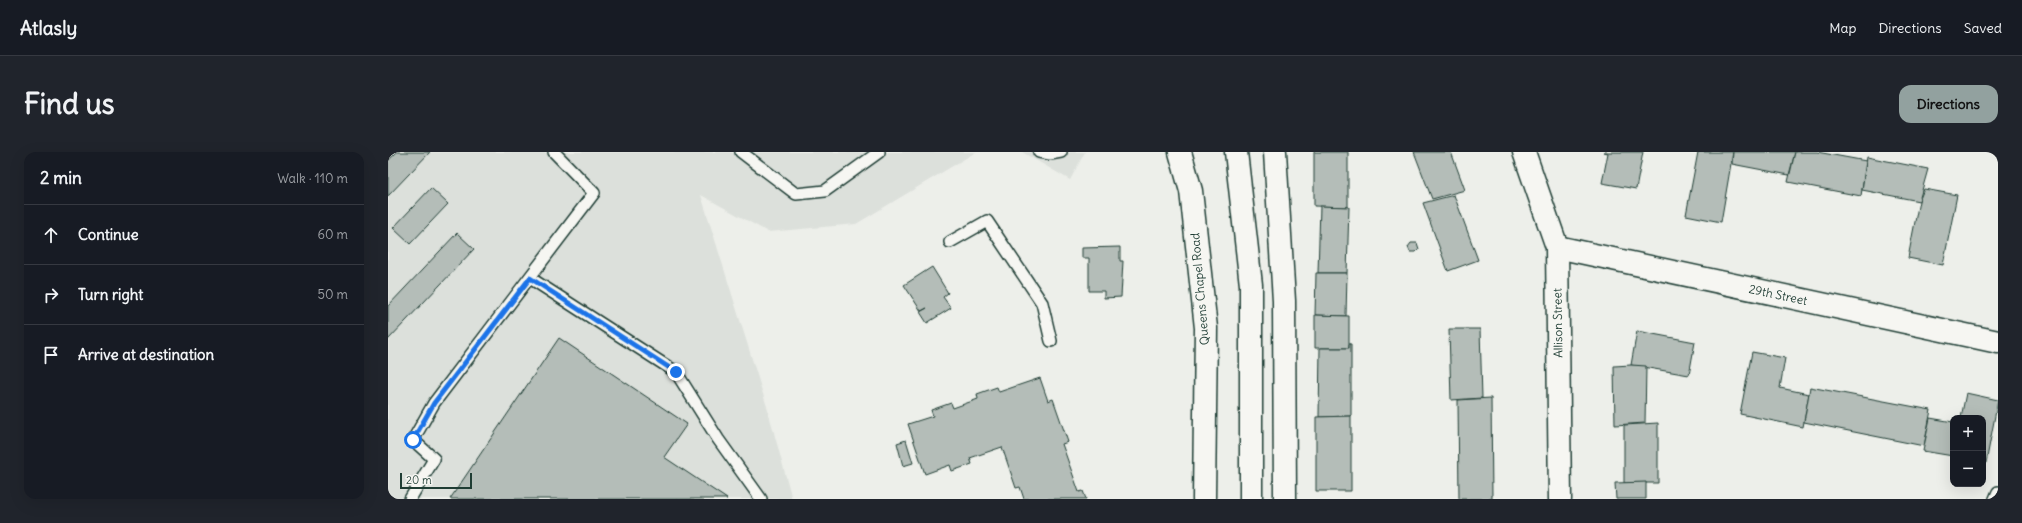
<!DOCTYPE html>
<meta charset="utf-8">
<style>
:root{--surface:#171b24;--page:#20242c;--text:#f1f3f6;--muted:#9ea1a6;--line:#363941;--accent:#92a19f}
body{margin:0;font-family:Delius,sans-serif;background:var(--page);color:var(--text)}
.controls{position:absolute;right:12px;bottom:12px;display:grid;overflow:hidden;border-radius:8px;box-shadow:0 4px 16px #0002}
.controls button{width:36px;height:36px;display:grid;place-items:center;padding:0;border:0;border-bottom:1px solid var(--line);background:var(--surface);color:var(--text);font:20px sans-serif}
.scale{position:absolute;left:12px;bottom:10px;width:72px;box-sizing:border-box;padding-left:4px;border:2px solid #1f3d34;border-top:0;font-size:11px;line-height:14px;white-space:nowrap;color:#1f3d34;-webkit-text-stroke:3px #f6f6f2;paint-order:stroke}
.stop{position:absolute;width:12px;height:12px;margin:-9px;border:3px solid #1a73e8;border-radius:50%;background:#fff}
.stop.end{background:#1a73e8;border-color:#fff;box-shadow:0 1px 4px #0008}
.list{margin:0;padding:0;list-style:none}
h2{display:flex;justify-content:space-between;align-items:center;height:52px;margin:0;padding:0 16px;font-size:17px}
h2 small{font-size:13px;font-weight:400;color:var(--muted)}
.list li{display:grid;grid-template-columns:26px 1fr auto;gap:12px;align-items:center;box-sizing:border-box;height:60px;padding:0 16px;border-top:1px solid var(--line)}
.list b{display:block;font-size:15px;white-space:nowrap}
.list em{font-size:13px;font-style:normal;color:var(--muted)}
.icon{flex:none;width:22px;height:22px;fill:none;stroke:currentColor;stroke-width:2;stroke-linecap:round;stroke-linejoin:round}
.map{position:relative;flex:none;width:1610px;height:347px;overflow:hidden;border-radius:12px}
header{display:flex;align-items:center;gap:24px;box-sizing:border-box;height:56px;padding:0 20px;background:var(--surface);border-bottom:1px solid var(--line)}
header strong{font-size:19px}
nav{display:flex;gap:22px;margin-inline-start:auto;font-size:14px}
.intro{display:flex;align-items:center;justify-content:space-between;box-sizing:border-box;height:96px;padding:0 24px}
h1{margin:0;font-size:28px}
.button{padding:10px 18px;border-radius:12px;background:var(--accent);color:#111;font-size:14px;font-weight:700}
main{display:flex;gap:24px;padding:0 24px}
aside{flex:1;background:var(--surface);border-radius:12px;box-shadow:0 4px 16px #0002}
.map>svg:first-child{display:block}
.built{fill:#dce0db}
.building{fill:#b4bdb8;stroke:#1f3d34}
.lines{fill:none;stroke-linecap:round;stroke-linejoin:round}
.lane-casing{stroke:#1f3d34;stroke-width:14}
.street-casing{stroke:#1f3d34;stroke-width:25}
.primary-casing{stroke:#1f3d34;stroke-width:25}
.lane{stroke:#f6f6f2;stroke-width:11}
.street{stroke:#f6f6f2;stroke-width:22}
.primary{stroke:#f6f6f2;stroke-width:22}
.route{stroke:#1a73e8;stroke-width:5}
.labels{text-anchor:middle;stroke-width:4;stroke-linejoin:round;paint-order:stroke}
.street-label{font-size:12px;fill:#1f3d34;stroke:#f6f6f2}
</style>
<header>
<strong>Atlasly</strong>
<nav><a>Map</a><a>Directions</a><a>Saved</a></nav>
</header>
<div class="intro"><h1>Find us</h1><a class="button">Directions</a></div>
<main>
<aside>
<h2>2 min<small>Walk · 110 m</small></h2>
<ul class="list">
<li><svg class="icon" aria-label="ahead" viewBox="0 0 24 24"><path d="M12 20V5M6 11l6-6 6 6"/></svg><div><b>Continue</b></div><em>60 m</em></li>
<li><svg class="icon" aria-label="right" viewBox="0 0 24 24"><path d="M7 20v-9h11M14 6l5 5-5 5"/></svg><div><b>Turn right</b></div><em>50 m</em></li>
<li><svg class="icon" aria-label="arrive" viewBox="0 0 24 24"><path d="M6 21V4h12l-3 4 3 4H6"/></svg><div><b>Arrive at destination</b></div></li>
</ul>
</aside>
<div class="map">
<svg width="1610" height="347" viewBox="0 0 1610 347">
<rect width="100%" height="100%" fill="#edefea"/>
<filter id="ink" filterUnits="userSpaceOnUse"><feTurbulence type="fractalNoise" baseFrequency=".025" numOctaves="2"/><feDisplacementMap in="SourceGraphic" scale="8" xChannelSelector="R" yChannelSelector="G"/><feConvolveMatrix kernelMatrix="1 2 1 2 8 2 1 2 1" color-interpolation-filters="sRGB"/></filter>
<g filter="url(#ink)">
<g class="built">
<path d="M0,0h588l-120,72 -88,8 -67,-37 66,212 25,92h-404z"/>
<path d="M634,0h63l-15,28z"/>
</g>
<g class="building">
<path d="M9,0h33l-42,44v-35z"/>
<path d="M926,0h34v55l-34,-1z"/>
<path d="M1026,0h37l14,38 -33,9z"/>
<path d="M1216,0h39l-7,37 -34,-6 6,-30z"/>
<path d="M1310,0h35l-12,70 -35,-7z"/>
<path d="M1345,0h62l-6,23 -57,-11z"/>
<path d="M1407,0h22l49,9 -5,35 -73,-14z"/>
<path d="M1479,5l61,12 -9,32 -57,-11z"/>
<path d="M43,36l17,16 -38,40 -17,-16z"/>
<path d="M1536,37l33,6 -14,70 -35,-7 11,-57z"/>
<path d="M1066,43l24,65 -30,11 -25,-68z"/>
<path d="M932,54l29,1 -2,66h-29z"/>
<path d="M69,81l17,16 -86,91v-34z"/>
<path d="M1023,91h6l2,6 -3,3h-6l-2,-5z"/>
<path d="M732,95v14h3l-2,36 -17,1v-7h-15v-33h-7v-10z"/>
<path d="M544,115l16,26 -5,4 8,11 -24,15 -7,-11 7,-4 -6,3 -17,-26z"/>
<path d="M928,121h31l-1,43 -31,-1z"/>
<path d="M927,163l34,1v32h-34z"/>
<path d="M1061,177h31l2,69 -31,2z"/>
<path d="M1249,179l58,11 -6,33 -58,-10z"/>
<path d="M171,186l128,86 -23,33 63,42h-277z"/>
<path d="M961,192h2v72l-32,1 1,-69h29z"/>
<path d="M1364,200l33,6 -5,30 29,6 -6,33 -63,-13z"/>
<path d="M1243,213l15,1 -1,57 -30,2 -1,-59z"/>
<path d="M652,226l8,23 5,-2 15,43 -6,2 17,48 4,-1 3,8h-62l-4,-12 -4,1 -14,-41 -32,11 2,6 -20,7 -2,-6 -25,9 -17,-50 25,-8 -2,-6 20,-7 2,5 25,-9 -1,-5 20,-7 2,5z"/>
<path d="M1422,235l121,23 -7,36 -120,-24z"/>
<path d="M1578,241l32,7 -12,63 -3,-1v-44h-22z"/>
<path d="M1103,246l1,101h-33l-1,-99z"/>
<path d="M963,264v75h-35v-74z"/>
<path d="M1542,266l23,4v34l-30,-5z"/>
<path d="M1270,271v60h-34v-58z"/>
<path d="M518,288l7,23 -10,3 -6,-23z"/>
<path d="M1258,330v17h-30l-1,-16z"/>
</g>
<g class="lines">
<defs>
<g id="lane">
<path d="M353,0l55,42 29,-3 54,-39"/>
<path d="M651,0l11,2 11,-2"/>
<path d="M562,90l37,-21 55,82 9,38"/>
<path d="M142,126l146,94 42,67 43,60"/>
<path d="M22,347l24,-40 -21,-19 21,-37 160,-210 -40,-41"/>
<path d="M1607,347l3,-7"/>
</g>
<g id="street">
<path d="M887,0l9,149 1,198"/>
<path d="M1136,0l33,95 3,252"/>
<path d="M1169,95l441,95"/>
</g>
<g id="primary">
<path d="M792,0l11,39 15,137 -2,171"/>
<path d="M848,0l15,133v214"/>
</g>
</defs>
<use href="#lane" class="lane-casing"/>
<use href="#street" class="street-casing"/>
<use href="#primary" class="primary-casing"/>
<use href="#lane" class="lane"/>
<use href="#street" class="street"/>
<use href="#primary" class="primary"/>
</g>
</g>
<g class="lines" filter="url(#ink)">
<path class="route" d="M25,288l21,-37 96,-125 146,94"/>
</g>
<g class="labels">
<g class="street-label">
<text transform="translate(812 137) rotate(-95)" y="4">Queens Chapel Road</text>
<text transform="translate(1390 143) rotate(12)" y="4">29th Street</text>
<text transform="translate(1170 171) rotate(-91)" y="4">Allison Street</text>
</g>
</g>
</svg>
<div class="controls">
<button>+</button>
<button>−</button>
</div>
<div class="scale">20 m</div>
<div class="stop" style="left:25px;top:288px"></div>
<div class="stop end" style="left:288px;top:220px"></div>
</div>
</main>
